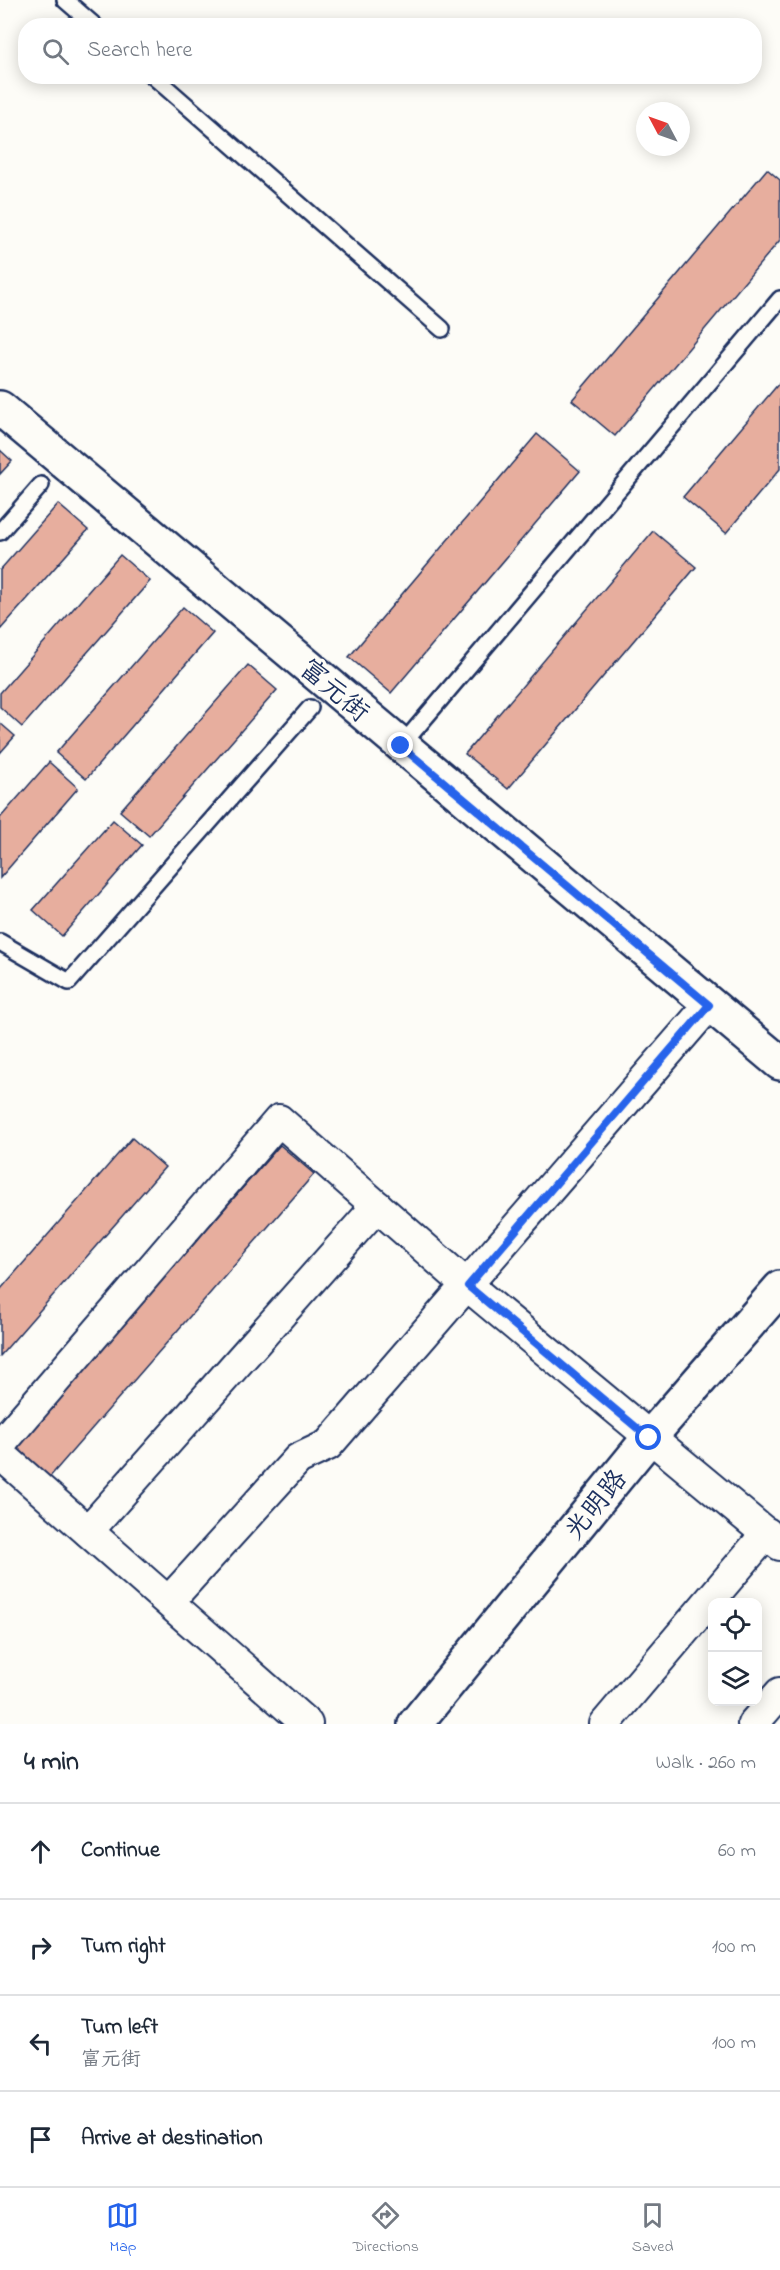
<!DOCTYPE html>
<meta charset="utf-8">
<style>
:root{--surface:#fff;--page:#f6f6f7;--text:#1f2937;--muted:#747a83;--line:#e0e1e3;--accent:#2563eb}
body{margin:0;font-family:"Indie Flower","LXGW WenKai TC",sans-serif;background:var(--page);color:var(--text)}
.controls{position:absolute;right:18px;bottom:18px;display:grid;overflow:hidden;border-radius:12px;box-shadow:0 3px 15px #0003}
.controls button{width:54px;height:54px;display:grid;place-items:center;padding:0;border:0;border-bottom:2px solid var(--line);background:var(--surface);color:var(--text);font:30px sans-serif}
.compass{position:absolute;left:636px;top:102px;width:54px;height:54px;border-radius:50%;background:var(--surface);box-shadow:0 3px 15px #0003;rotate:311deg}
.stop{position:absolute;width:18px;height:18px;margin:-14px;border:4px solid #2563eb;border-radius:50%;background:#fff}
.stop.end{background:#2563eb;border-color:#fff;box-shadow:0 2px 6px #0008}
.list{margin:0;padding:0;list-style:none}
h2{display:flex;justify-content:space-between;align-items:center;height:78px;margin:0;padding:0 24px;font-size:26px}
h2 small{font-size:20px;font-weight:400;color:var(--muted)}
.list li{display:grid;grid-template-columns:39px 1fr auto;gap:18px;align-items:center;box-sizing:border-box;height:96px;padding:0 24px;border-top:2px solid var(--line)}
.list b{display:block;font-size:22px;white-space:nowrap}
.list p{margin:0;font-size:20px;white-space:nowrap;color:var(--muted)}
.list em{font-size:20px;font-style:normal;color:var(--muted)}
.icon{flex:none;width:33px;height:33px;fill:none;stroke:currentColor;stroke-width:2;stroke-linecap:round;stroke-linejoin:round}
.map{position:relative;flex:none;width:780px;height:1724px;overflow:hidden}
.search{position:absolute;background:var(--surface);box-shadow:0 3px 15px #0003;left:18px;right:18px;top:18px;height:66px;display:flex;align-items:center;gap:15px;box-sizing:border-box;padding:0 21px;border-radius:24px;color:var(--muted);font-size:22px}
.sheet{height:462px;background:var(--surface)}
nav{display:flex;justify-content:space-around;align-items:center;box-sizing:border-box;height:84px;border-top:2px solid var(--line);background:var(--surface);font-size:16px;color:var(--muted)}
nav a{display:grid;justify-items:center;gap:3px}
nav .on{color:var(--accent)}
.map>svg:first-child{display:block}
.building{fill:#e7ae9e;stroke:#1b2f5e;stroke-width:1.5}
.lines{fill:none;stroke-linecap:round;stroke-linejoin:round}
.service-casing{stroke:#1b2f5e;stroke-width:20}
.minor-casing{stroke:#1b2f5e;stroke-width:34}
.tertiary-casing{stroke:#1b2f5e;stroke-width:38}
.service{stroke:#fdfcf7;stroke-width:15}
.minor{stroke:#fdfcf7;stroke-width:30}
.tertiary{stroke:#fdfcf7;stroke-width:33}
.route{stroke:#2563eb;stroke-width:8}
.labels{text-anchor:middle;stroke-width:6;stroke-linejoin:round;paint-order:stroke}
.street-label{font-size:27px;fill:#1b2f5e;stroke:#fdfcf7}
</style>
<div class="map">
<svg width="780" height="1724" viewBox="0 0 780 1724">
<rect width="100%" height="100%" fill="#fdfcf7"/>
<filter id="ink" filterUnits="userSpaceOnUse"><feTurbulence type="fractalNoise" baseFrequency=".0167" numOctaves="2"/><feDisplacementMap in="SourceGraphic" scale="12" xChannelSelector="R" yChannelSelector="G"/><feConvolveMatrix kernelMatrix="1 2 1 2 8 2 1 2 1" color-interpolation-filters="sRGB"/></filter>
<g filter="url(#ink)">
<g class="building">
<path d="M767,169l13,11v60l-165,196 -43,-36z"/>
<path d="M780,382v87l-54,64 -43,-36z"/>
<path d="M537,434l43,37 -189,222 -42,-36z"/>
<path d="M0,450l12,11 -12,13z"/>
<path d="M58,504l30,26 -88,100v-60z"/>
<path d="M653,531l43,36 -188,222 -43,-35z"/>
<path d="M120,555l30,26 -128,146 -22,-20v-14z"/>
<path d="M183,607l30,26 -127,146 -30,-26z"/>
<path d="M248,665l29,25 -128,146 -29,-25z"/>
<path d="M0,723l15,13 -15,17z"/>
<path d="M49,762l29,26 -78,90v-60z"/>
<path d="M113,820l29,25 -80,91 -29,-26z"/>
<path d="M132,1138l33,29 -165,189v-66z"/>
<path d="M280,1145l34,29 -273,313 -33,-30z"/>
</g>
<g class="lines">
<defs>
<g id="service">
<path d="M65,0l30,26"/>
<path d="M153,76l289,253"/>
<path d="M0,532l41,-47"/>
<path d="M401,746l379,-447"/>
<path d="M0,942l69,40 241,-274"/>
</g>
<g id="minor">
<path d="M0,1445l279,-325 189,166 312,259"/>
<path d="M0,1454l307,270"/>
<path d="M88,1531l289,-325"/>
<path d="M169,1601l129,-142 30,-14 381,-440"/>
<path d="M605,1724l162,-191"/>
<path d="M753,1724l27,-31"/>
</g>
<g id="tertiary">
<path d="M0,408l780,655"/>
<path d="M415,1724l234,-286 131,-150"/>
</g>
</defs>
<use href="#service" class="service-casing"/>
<use href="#minor" class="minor-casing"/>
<use href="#tertiary" class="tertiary-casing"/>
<use href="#service" class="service"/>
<use href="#minor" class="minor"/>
<use href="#tertiary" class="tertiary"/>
</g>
</g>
<g class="lines" filter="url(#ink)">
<path class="route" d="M401,746l308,259 -241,281 181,152"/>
</g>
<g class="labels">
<g class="street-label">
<text transform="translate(335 690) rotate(40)" y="9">富元街</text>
<text transform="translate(595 1504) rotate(-51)" y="9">光明路</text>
</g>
</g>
</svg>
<div class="controls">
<button><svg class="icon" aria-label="locate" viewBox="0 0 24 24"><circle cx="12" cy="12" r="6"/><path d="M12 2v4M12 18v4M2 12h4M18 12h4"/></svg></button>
<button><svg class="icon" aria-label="layers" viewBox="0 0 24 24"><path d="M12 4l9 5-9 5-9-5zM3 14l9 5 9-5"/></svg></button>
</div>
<svg class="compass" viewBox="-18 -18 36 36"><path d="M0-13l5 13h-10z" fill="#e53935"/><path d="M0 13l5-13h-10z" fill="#747a83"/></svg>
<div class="stop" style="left:649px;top:1438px"></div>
<div class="stop end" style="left:401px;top:746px"></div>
<div class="search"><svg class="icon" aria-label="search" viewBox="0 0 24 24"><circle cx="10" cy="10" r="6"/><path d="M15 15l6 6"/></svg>Search here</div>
</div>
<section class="sheet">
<h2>4 min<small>Walk · 260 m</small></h2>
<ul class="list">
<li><svg class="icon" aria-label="ahead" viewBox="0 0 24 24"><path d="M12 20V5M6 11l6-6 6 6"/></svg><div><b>Continue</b></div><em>60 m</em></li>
<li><svg class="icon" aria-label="right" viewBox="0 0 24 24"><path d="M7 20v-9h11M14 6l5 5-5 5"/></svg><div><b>Turn right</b></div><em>100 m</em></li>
<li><svg class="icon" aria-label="left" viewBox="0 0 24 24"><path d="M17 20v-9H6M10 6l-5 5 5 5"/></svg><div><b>Turn left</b><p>富元街</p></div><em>100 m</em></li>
<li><svg class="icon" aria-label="arrive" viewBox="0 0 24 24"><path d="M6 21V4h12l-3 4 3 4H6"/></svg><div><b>Arrive at destination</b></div></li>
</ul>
</section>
<nav>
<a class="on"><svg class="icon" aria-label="map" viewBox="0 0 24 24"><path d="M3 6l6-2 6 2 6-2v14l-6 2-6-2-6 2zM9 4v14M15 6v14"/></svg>Map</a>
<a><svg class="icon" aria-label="directions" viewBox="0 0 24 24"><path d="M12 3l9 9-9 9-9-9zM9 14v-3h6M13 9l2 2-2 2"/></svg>Directions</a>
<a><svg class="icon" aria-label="saved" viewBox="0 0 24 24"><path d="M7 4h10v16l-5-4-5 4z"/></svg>Saved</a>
</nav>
